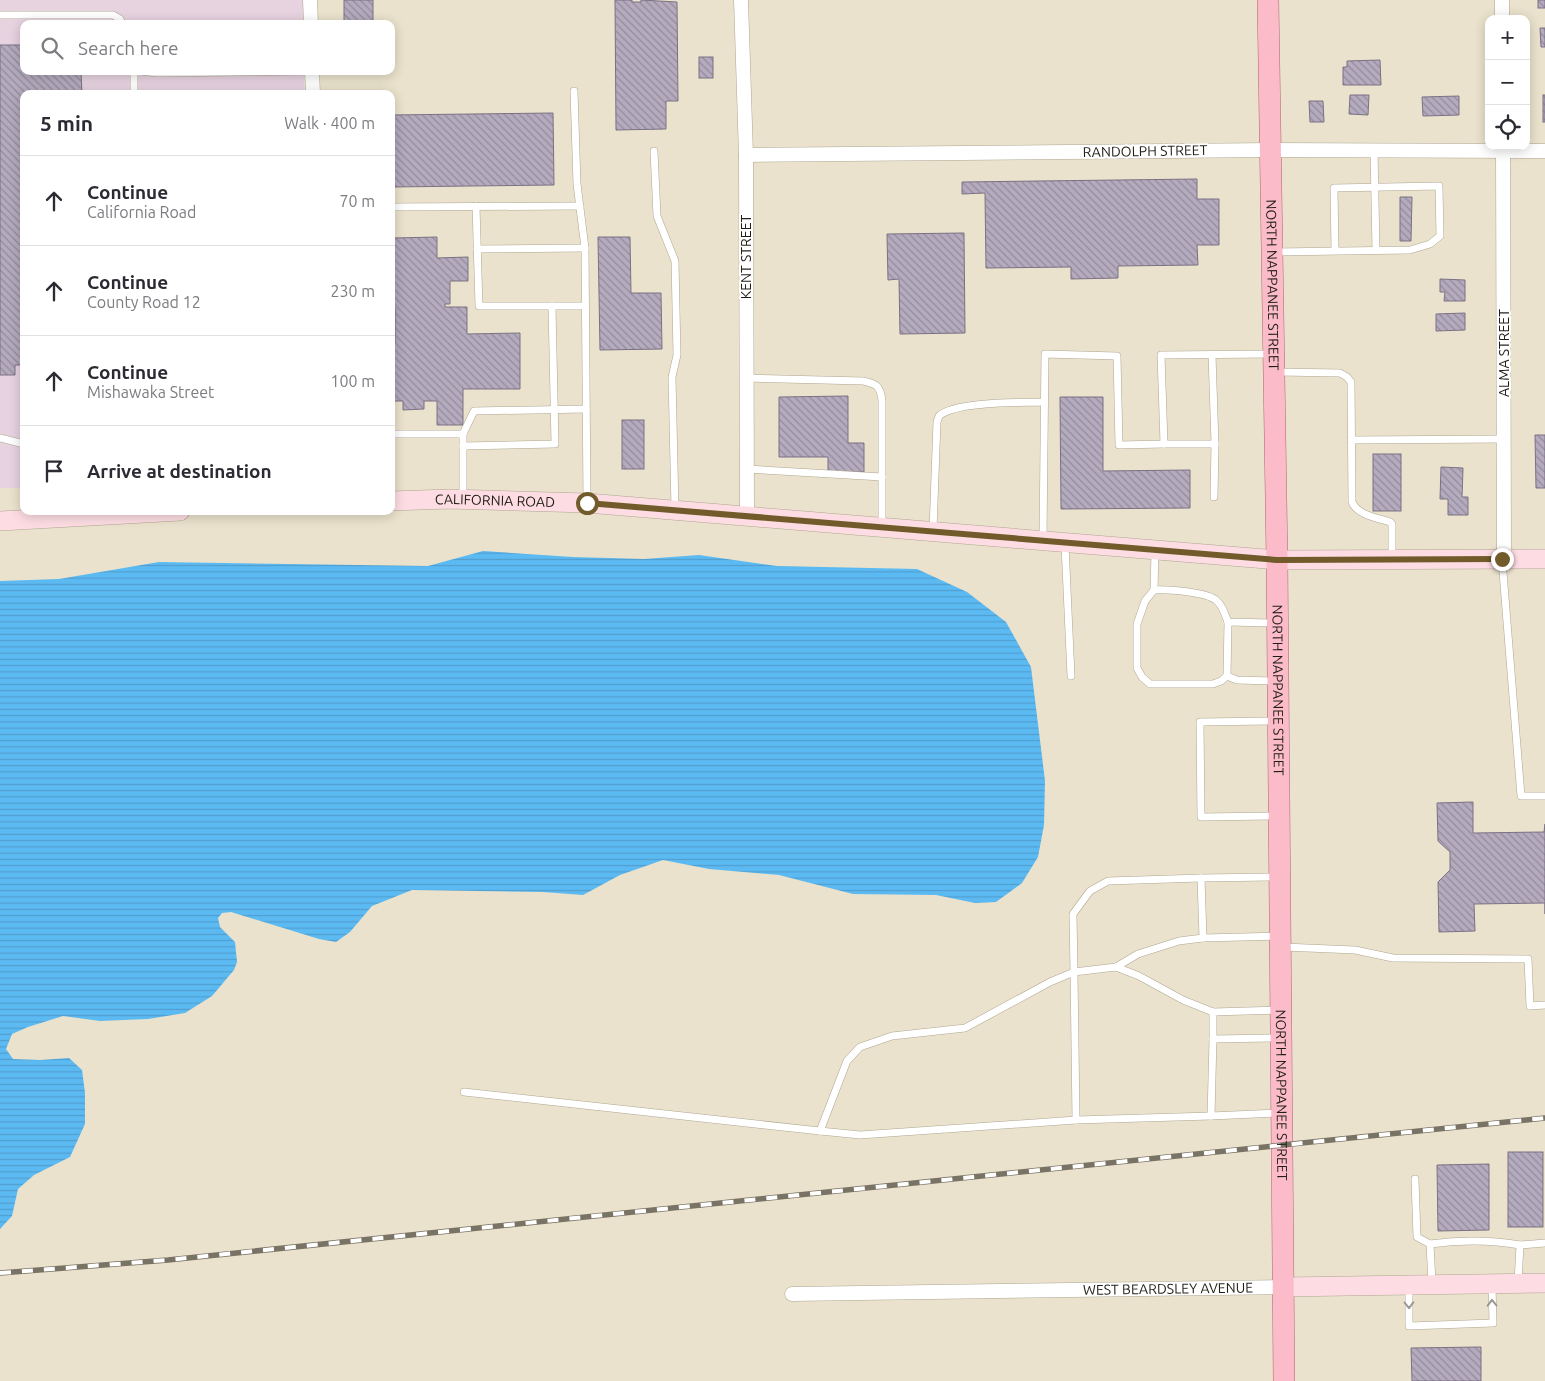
<!DOCTYPE html>
<meta charset="utf-8">
<style>
:root{--surface:#fff;--page:#f7f7f7;--text:#2b2b33;--muted:#7c7c81;--line:#e1e1e2}
body{margin:0;font-family:Ubuntu,sans-serif;background:var(--page);color:var(--text)}
.controls{position:absolute;right:15px;top:15px;display:grid;overflow:hidden;border-radius:10px;box-shadow:0 2px 12px #0003}
.controls button{width:45px;height:45px;display:grid;place-items:center;padding:0;border:0;border-bottom:1px solid var(--line);background:var(--surface);color:var(--text);font:25px sans-serif}
.stop{position:absolute;width:15px;height:15px;margin:-11px;border:4px solid #715b2a;border-radius:50%;background:#fff}
.stop.end{background:#715b2a;border-color:#fff;box-shadow:0 1px 5px #0008}
.list{margin:0;padding:0;list-style:none}
h2{display:flex;justify-content:space-between;align-items:center;height:65px;margin:0;padding:0 20px;font-size:21px}
h2 small{font-size:16px;font-weight:400;color:var(--muted)}
.list li{display:grid;grid-template-columns:32px 1fr auto;gap:15px;align-items:center;box-sizing:border-box;height:90px;padding:0 20px;border-top:1px solid var(--line)}
.list b{display:block;font-size:19px;white-space:nowrap}
.list p{margin:0;font-size:16px;white-space:nowrap;color:var(--muted)}
.list em{font-size:16px;font-style:normal;color:var(--muted)}
.icon{flex:none;width:28px;height:28px;fill:none;stroke:currentColor;stroke-width:2;stroke-linecap:round;stroke-linejoin:round}
.map{position:relative;flex:none;width:1545px;height:1381px;overflow:hidden}
.search{position:absolute;background:var(--surface);box-shadow:0 2px 12px #0003;left:20px;top:20px;width:375px;height:55px;display:flex;align-items:center;gap:12px;box-sizing:border-box;padding:0 18px;border-radius:10px;color:var(--muted);font-size:19px}
.panel{position:absolute;background:var(--surface);box-shadow:0 2px 12px #0003;left:20px;top:90px;width:375px;height:425px;border-radius:10px}
.map>svg:first-child{display:block}
.education{fill:#e7d2e0}
.water{fill:url(#water-rules)}
.building{fill:url(#building-back-hatch);stroke:#7a7184}
.lines{fill:none;stroke-linecap:round;stroke-linejoin:round}
.lane-casing{stroke:#aea691;stroke-width:8}
.street-casing{stroke:#aea691;stroke-width:15}
.secondary-casing{stroke:#aea691;stroke-width:20}
.primary-casing{stroke:#ac6671;stroke-width:22}
.lane{stroke:#fff;stroke-width:7}
.street{stroke:#fff;stroke-width:14}
.secondary{stroke:#fddde3;stroke-width:19}
.primary{stroke:#fbbbc8;stroke-width:21}
.rail-casing{stroke:#797365;stroke-width:5.5}
.rail{stroke:#fff;stroke-width:4;stroke-dasharray:11;stroke-linecap:butt}
.oneway{stroke:#9b9996}
.route{stroke:#715b2a;stroke-width:6}
.labels{text-anchor:middle;stroke-width:4;stroke-linejoin:round;paint-order:stroke}
.street-label{font-size:14px;fill:#201d15;stroke:#fff}
</style>
<div class="map">
<svg width="1545" height="1381" viewBox="0 0 1545 1381">
<defs>
<pattern id="water-rules" width="6" height="5" patternUnits="userSpaceOnUse" patternTransform="scale(1.25)"><rect width="6" height="5" fill="#5cbaf3"/><path d="M0 2.5h6" fill="none" stroke="#509fcf"/></pattern>
<pattern id="building-back-hatch" width="6" height="6" patternUnits="userSpaceOnUse" patternTransform="scale(1.25)"><rect width="6" height="6" fill="#b5abbf"/><path d="M-1 5l2 2M0 0l6 6M5-1l2 2" fill="none" stroke="#938b9a"/></pattern>
</defs>
<rect width="100%" height="100%" fill="#eae2cc"/>
<path class="education" d="M0,0h303v24h-279v47h280v23h-280v394h-24z"/>
<path class="water" d="M483,551l90,6 71,2 55,-4 78,11 140,3 50,23 39,30 25,45 14,114 -1,44 -6,32 -16,26 -26,19 -21,1 -39,-8 -83,-1 -74,-19 -70,-6 -46,-9 -43,15 -37,20 -40,-3 -131,-2 -40,16 -22,26 -14,10 -17,-3 -88,-27 -9,1 -4,5 2,9 15,15 2,20 -3,8 -22,26 -27,17 -37,6 -48,2 -37,-5 -35,11 -16,7 -6,15 7,10 27,1 29,-2 13,12 3,23v31l-15,33 -36,18 -16,14 -6,27 -12,13v-648l59,-2 100,-17 269,4z"/>
<g class="building">
<rect x="344" y="0" width="29" height="24"/>
<path d="M615,0h17v2h9v-2l36,2 1,99h-12v28l-50,1z"/>
<rect x="1538" y="0" width="7" height="8"/>
<path d="M1540,28h5v19h-4z"/>
<path d="M0,45h24v26h57l1,23h-58v271h-9v10h-15z"/>
<rect x="699" y="57" width="14" height="21"/>
<path d="M1380,60l1,25h-38v-18h4v-6z"/>
<path d="M1350,95h19l-1,20 -19,-1z"/>
<rect x="1543" y="95" width="2" height="27"/>
<path d="M1459,96v19l-36,1 -1,-19z"/>
<path d="M1309,101h14l1,21h-14z"/>
<path d="M553,113l1,72 -163,2v-72z"/>
<path d="M1197,179v20h22v46h-22l1,20 -80,1v12l-47,1v-12l-85,1 -1,-75 -23,1v-12z"/>
<path d="M1400,197h12l-1,44h-11z"/>
<path d="M964,233l1,100 -65,1 -1,-55 -11,1 -1,-46z"/>
<path d="M437,237v21l31,-1v24h-18v23h-5v3h22v27l53,-1v56h-57v36h-26v-24h-13v8l-21,1v-9h-12v-57l4,-1v-35h-4v-60h3v-10z"/>
<path d="M598,237h32l1,56h30l1,56 -62,1z"/>
<path d="M1440,279l25,1v21h-21l1,-9h-5z"/>
<path d="M1465,313v17l-29,1v-17z"/>
<path d="M848,396v47h16v29h-36v-15h-49v-60z"/>
<path d="M1060,397h43v74l87,-1v38l-129,1z"/>
<rect x="622" y="420" width="22" height="49"/>
<path d="M1535,435h10v53h-9z"/>
<rect x="1373" y="454" width="28" height="57"/>
<path d="M1441,467l22,1 -1,29h6v18h-20v-16h-8z"/>
<path d="M1473,802v31l71,-1 1,-8v90v-11l-71,1 1,27 -36,1 -1,-50 12,-12v-18l-12,-11 -1,-38z"/>
<rect x="1508" y="1152" width="35" height="75"/>
<path d="M1489,1164v66l-51,1 -1,-66z"/>
<path d="M1481,1347v34h-69l-1,-33z"/>
</g>
<g class="lines">
<defs>
<g id="lane">
<path d="M0,15h113l7,4 2,5"/>
<path d="M141,71l16,2 151,-2"/>
<path d="M574,91l3,93 8,64 2,254"/>
<path d="M134,94v-23"/>
<path d="M654,151l3,65 18,45 2,94 -5,22 3,132"/>
<path d="M1374,151l2,99"/>
<path d="M476,206l3,100h106"/>
<path d="M391,207l189,-1"/>
<path d="M477,249l108,-1"/>
<path d="M1275,252l135,-2 20,-6 10,-8 -1,-50 -105,2 1,63"/>
<path d="M1212,355l3,89 -1,53"/>
<path d="M1277,372l63,1 7,4 4,5 1,120c5,13 26,16 38,20l2,2v33"/>
<path d="M746,378l117,3c14,3 17,5 19,19v126"/>
<path d="M391,434h72v64"/>
<path d="M463,434l11,-23 112,-2"/>
<path d="M0,438l24,6"/>
<path d="M1351,440l154,-1"/>
<path d="M1164,444h51"/>
<path d="M463,446l92,-2 -3,-138"/>
<path d="M747,469l135,8"/>
<path d="M933,530l4,-108 2,-6c16,-15 82,-13 105,-14"/>
<path d="M1043,539l2,-185 72,2 2,89 45,-1 -3,-89 110,-1"/>
<path d="M1065,545l6,131"/>
<path d="M1155,552l-1,38 -9,11 -8,23v44l5,9 8,7h63l8,-3 6,-5 10,4 38,1"/>
<path d="M1502,560l19,236h24"/>
<path d="M1154,590c13,-1 54,2 63,11 6,5 8,14 11,21l47,1"/>
<path d="M1227,676l1,-54"/>
<path d="M1276,721l-76,1 1,95 75,-1"/>
<path d="M1277,877l-76,1 2,60 75,-2"/>
<path d="M1283,947l72,3 38,8 135,1 2,47 15,-1"/>
<path d="M1116,967l22,-13 41,-13 24,-3"/>
<path d="M1278,1038l-65,1 -2,77 67,-3"/>
<path d="M1213,1039v-27l65,-2"/>
<path d="M464,1092l356,39"/>
<path d="M1211,1116l-135,4 -2,-148 42,-5 23,9 44,24 30,12"/>
<path d="M1076,1120l-216,15 -40,-4 27,-70 13,-14 32,-11 73,-8 85,-46 24,-10 -1,-58 17,-23 18,-10 93,-3"/>
<path d="M1415,1179l2,58 13,7 2,39"/>
<path d="M1430,1244c30,-4 60,-4 90,1"/>
<path d="M1518,1283l2,-38 25,-2"/>
<path d="M1409,1286v40l84,-3 -1,-38"/>
</g>
<g id="street">
<path d="M310,0l1,24"/>
<path d="M741,0l5,155 1,360"/>
<path d="M1502,0v19"/>
<path d="M312,71l1,23"/>
<path d="M1503,146l1,414"/>
<path d="M746,155l524,-5 275,1"/>
<path id="s1" d="M792,1294l492,-7"/>
</g>
<g id="secondary">
<path id="s2" d="M391,501l58,-2 138,4 690,57 268,-1"/>
<path d="M0,521l180,-10"/>
<path d="M1284,1287l261,-4"/>
</g>
<g id="primary">
<path id="s3" d="M1268,0l9,560 7,821"/>
</g>
</defs>
<use href="#lane" class="lane-casing"/>
<use href="#street" class="street-casing"/>
<use href="#secondary" class="secondary-casing"/>
<use href="#primary" class="primary-casing"/>
<use href="#lane" class="lane"/>
<use href="#street" class="street"/>
<use href="#secondary" class="secondary"/>
<use href="#primary" class="primary"/>
<defs>
<path id="rail" d="M0,1273l168,-13 1377,-142"/>
</defs>
<use href="#rail" class="rail-casing"/>
<use href="#rail" class="rail"/>
</g>
<defs><path id="oneway-chevron" d="M-2-3.5L2.5 0L-2 3.5" fill="none" stroke-width="1.6" stroke-linecap="round" stroke-linejoin="round" transform="scale(1.25)"/></defs>
<g class="oneway">
<use href="#oneway-chevron" transform="translate(1492 1303) rotate(-91)"/>
<use href="#oneway-chevron" transform="translate(1409 1305) rotate(89)"/>
</g>
<g class="lines">
<path class="route" d="M587,503l690,57 225,-1"/>
</g>
<g class="labels">
<g class="street-label">
<text transform="translate(1145 151) rotate(-1)" y="5">RANDOLPH STREET</text>
<text transform="translate(746 257) rotate(-90)" y="5">KENT STREET</text>
<text dy="5" stroke="none"><textPath href="#s3" startOffset="285">NORTH NAPPANEE STREET</textPath></text>
<text transform="translate(1504 353) rotate(-90)" y="5">ALMA STREET</text>
<text dy="5" stroke="none"><textPath href="#s2" startOffset="104">CALIFORNIA ROAD</textPath></text>
<text dy="5" stroke="none"><textPath href="#s3" startOffset="690">NORTH NAPPANEE STREET</textPath></text>
<text dy="5" stroke="none"><textPath href="#s3" startOffset="1095">NORTH NAPPANEE STREET</textPath></text>
<text dy="5" stroke="none"><textPath href="#s1" startOffset="376">WEST BEARDSLEY AVENUE</textPath></text>
</g>
</g>
</svg>
<div class="controls">
<button>+</button>
<button>−</button>
<button><svg class="icon" aria-label="locate" viewBox="0 0 24 24"><circle cx="12" cy="12" r="6"/><path d="M12 2v4M12 18v4M2 12h4M18 12h4"/></svg></button>
</div>
<div class="stop" style="left:587px;top:503px"></div>
<div class="stop end" style="left:1502px;top:559px"></div>
<div class="search"><svg class="icon" aria-label="search" viewBox="0 0 24 24"><circle cx="10" cy="10" r="6"/><path d="M15 15l6 6"/></svg>Search here</div>
<section class="panel">
<h2>5 min<small>Walk · 400 m</small></h2>
<ul class="list">
<li><svg class="icon" aria-label="ahead" viewBox="0 0 24 24"><path d="M12 20V5M6 11l6-6 6 6"/></svg><div><b>Continue</b><p>California Road</p></div><em>70 m</em></li>
<li><svg class="icon" aria-label="ahead" viewBox="0 0 24 24"><path d="M12 20V5M6 11l6-6 6 6"/></svg><div><b>Continue</b><p>County Road 12</p></div><em>230 m</em></li>
<li><svg class="icon" aria-label="ahead" viewBox="0 0 24 24"><path d="M12 20V5M6 11l6-6 6 6"/></svg><div><b>Continue</b><p>Mishawaka Street</p></div><em>100 m</em></li>
<li><svg class="icon" aria-label="arrive" viewBox="0 0 24 24"><path d="M6 21V4h12l-3 4 3 4H6"/></svg><div><b>Arrive at destination</b></div></li>
</ul>
</section>
</div>
